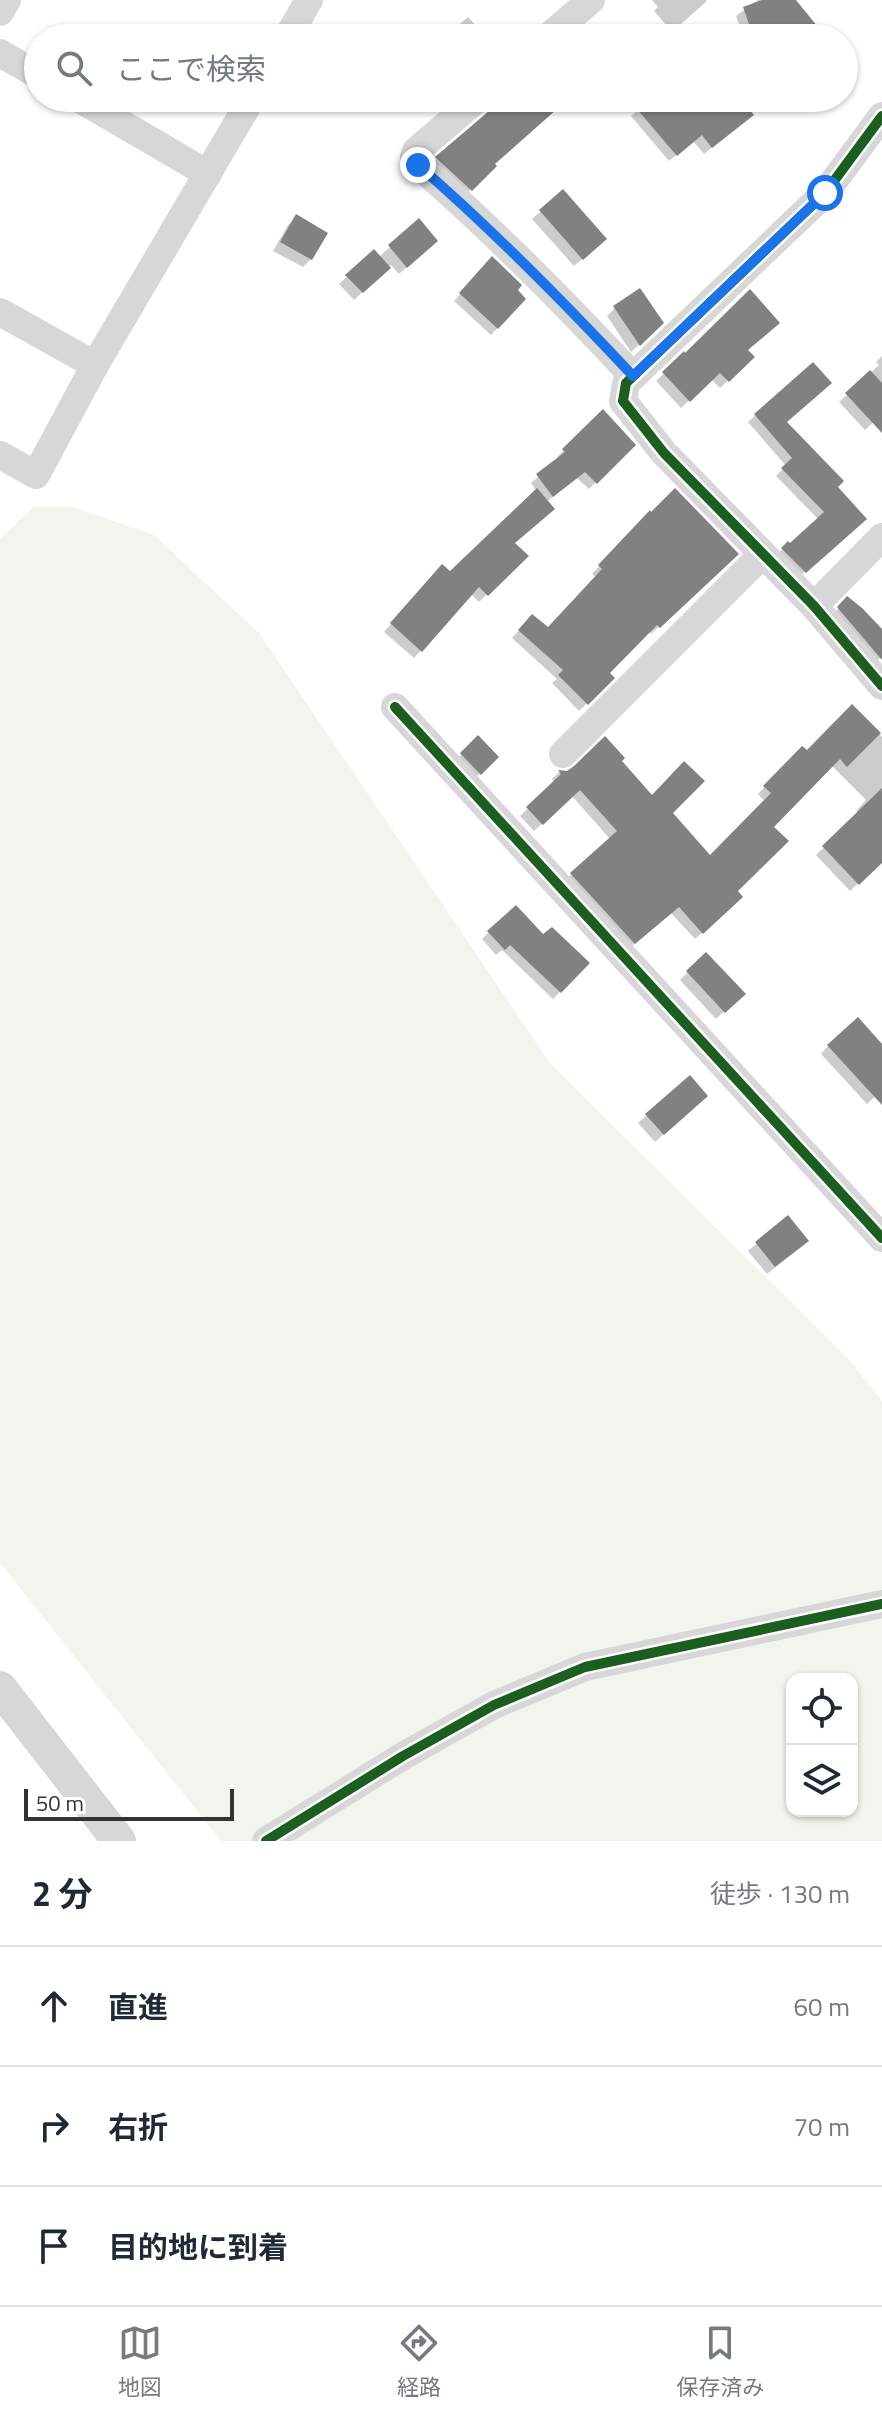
<!DOCTYPE html>
<html lang="ja">
<meta charset="utf-8">
<style>
:root{--surface:#fff;--page:#f6f6f7;--text:#1f2937;--muted:#747a83;--line:#e0e1e3;--accent:#7a7a7a}
body{margin:0;font-family:"Titillium Web","Noto Sans JP",sans-serif;background:var(--page);color:var(--text)}
.controls{position:absolute;right:24px;bottom:24px;display:grid;overflow:hidden;border-radius:16px;box-shadow:0 2px 6px #0004}
.controls button{width:72px;height:72px;display:grid;place-items:center;padding:0;border:0;border-bottom:2px solid var(--line);background:var(--surface);color:var(--text);font:40px sans-serif}
.scale{position:absolute;left:24px;bottom:20px;width:210px;box-sizing:border-box;padding-left:8px;border:4px solid #333;border-top:0;font-size:22px;line-height:28px;white-space:nowrap;color:#333;-webkit-text-stroke:6px #fff;paint-order:stroke}
.stop{position:absolute;width:24px;height:24px;margin:-18px;border:6px solid #1a73e8;border-radius:50%;background:#fff}
.stop.end{background:#1a73e8;border-color:#fff;box-shadow:0 2px 8px #0008}
.list{margin:0;padding:0;list-style:none}
h2{display:flex;justify-content:space-between;align-items:center;height:104px;margin:0;padding:0 32px;font-size:34px}
h2 small{font-size:26px;font-weight:400;color:var(--muted)}
.list li{display:grid;grid-template-columns:52px 1fr auto;gap:24px;align-items:center;box-sizing:border-box;height:120px;padding:0 32px;border-top:2px solid var(--line)}
.list b{display:block;font-size:30px;white-space:nowrap}
.list em{font-size:26px;font-style:normal;color:var(--muted)}
.icon{flex:none;width:44px;height:44px;fill:none;stroke:currentColor;stroke-width:2;stroke-linecap:round;stroke-linejoin:round}
.map{position:relative;flex:none;width:882px;height:1841px;overflow:hidden}
.search{position:absolute;background:var(--surface);box-shadow:0 2px 6px #0004;left:24px;right:24px;top:24px;height:88px;display:flex;align-items:center;gap:20px;box-sizing:border-box;padding:0 28px;border-radius:44px;color:var(--muted);font-size:30px}
.sheet{height:464px;background:var(--surface)}
nav{display:flex;justify-content:space-around;align-items:center;box-sizing:border-box;height:112px;border-top:2px solid var(--line);background:var(--surface);font-size:22px;color:var(--muted)}
nav a{display:grid;justify-items:center;gap:4px}
nav .on{color:var(--accent)}
.map>svg:first-child{display:block}
.green{fill:#f1f5ed;fill-rule:evenodd}
.shadow{fill:#0003}
.building{fill:#818181}
.lines{fill:none;stroke-linecap:round;stroke-linejoin:round}
.minor{stroke:#d7d7d7;stroke-width:28}
.tertiary{stroke:#d7d7d7;stroke-width:34}
.cycleway-casing{stroke:#fff;stroke-width:15}
.cycleway{stroke:#1b5e20;stroke-width:10}
.route{stroke:#1a73e8;stroke-width:10}
</style>
<div class="map">
<svg width="882" height="1841" viewBox="0 0 882 1841">
<rect width="100%" height="100%" fill="#fff"/>
<path class="green" d="M33,507h40l81,28 105,98 291,430 301,299 31,39v440h-661l-221,-278v-1024zM792,1679h60v132h-60z"/>
<g class="shadow">
<path d="M652,0h54l1,1 -35,31 -18,-21 4,-4z"/>
<path d="M758,0h37l29,38h-80l-8,-22z"/>
<path d="M468,17l19,21h-42l5,-5z"/>
<path d="M485,98h57l-50,66 3,2 -32,31 -34,-31 54,-48 4,-5v-10z"/>
<path d="M651,98h87l6,23 -40,33 -11,-13 -24,20 -38,-45z"/>
<path d="M563,192l33,55 -22,19 -42,-47z"/>
<path d="M296,217l15,42 -8,8 -30,-16 15,-26z"/>
<path d="M418,221l10,27 -29,26 -8,-9 -37,35 -15,-16 35,-33 5,6z"/>
<path d="M492,259l31,40 -32,36 -37,-34z"/>
<path d="M615,308l47,15 -31,29 -24,-36z"/>
<path d="M746,351l6,6 -32,31 -9,-9 -30,29 -25,-27 28,-27z"/>
<path d="M882,356v58l-17,16 -26,-28 40,-37 -3,-3z"/>
<path d="M813,365l-28,58 50,64 23,38 -60,53 -23,-22 13,-12 2,2 29,-26 -43,-44 10,-10 -38,-44z"/>
<path d="M603,411l30,34 -44,44 -12,-11 -31,24 -33,41 13,13 -47,46 -8,-8 -57,64 -30,-26 51,-59h15l87,-82 -6,-8 28,-24 -2,-2z"/>
<path d="M650,513l86,41 -85,80 -3,-3 -41,42 5,5 -33,33 -27,-28 5,-4 -45,-41 20,-22 15,14 49,-53 -4,-3z"/>
<path d="M848,599l34,33v24l-5,5 -42,-49z"/>
<path d="M852,707l30,30v123l-32,31 -34,-36 43,-42 -3,-2 10,-11 -35,-35 -60,62 -36,64 6,6 -46,42 -24,-26 -44,37 -63,-69 47,-41 -39,-44 -38,35 -14,-15 35,-33 -3,-4 7,-7 8,1 52,-12 33,36 19,16 39,45 55,-56 -7,-8 44,-46 5,5z"/>
<path d="M478,738l18,19 -24,24 -18,-19z"/>
<path d="M489,932l54,5 45,26 -35,36 -51,-49 -6,5 -14,-16z"/>
<path d="M706,955l37,39 -27,25 -36,-39z"/>
<path d="M828,1046l54,1v43l-15,14 -46,-50z"/>
<path d="M690,1077l8,26 -43,39 -17,-19z"/>
<path d="M788,1218l11,30 -32,26 -19,-23z"/>
</g>
<g class="building">
<path d="M762,0h34l31,38h-73l-11,-31z"/>
<path d="M495,98h50l11,12 -61,54 2,2 -25,25 -37,-34 54,-46z"/>
<path d="M647,98h93l14,17 -42,33 -10,-13 -25,21 -41,-48z"/>
<path d="M563,189l44,50 -24,21 -44,-50z"/>
<path d="M296,214l32,19 -16,27 -32,-18z"/>
<path d="M419,218l19,23 -31,27 -19,-23z"/>
<path d="M374,249l17,19 -28,25 -18,-18z"/>
<path d="M492,256l30,29 -4,5 8,9 -28,30 -39,-36z"/>
<path d="M640,288l24,35 -24,23 -27,-40z"/>
<path d="M750,289l30,34 -32,27 7,7 -26,25 -9,-9 -30,29 -28,-30 22,-21 1,2z"/>
<path d="M813,362l19,21 -45,39 57,59 -6,6 29,32 -61,54 -25,-25 7,-7 2,2 34,-31 -43,-44 11,-10 -38,-44z"/>
<path d="M870,370l12,13v50l-37,-40z"/>
<path d="M603,409l33,36 -39,39 -12,-12 -32,25 -17,-23 29,-22 -3,-3z"/>
<path d="M537,488l18,21 -40,34 14,13 -41,40 -9,-9 -57,65 -32,-29 52,-59 8,7z"/>
<path d="M675,488l64,66 -79,74 -3,-3 -47,48 5,5 -27,27 -30,-30 5,-5 -45,-40 14,-16 16,13 54,-58 -4,-4 52,-55 1,2z"/>
<path d="M847,596l15,12 20,21v31l-45,-53z"/>
<path d="M852,704l29,29 -34,34 -7,-8 -66,68 15,14 -51,50 5,6 -40,37 -24,-27 -44,37 -65,-71 47,-42 -37,-41 -37,35 -17,-18 35,-33 -3,-4 9,1 7,-5 31,-30 20,22 -3,3 30,34 32,-34 21,20 -32,32 37,42 61,-62 -8,-7 39,-40 5,4z"/>
<path d="M478,735l21,22 -18,18 -21,-22z"/>
<path d="M882,788v75l-23,22 -37,-39z"/>
<path d="M516,905l27,29 9,-7 38,36 -29,30 -51,-48 -5,5 -18,-19z"/>
<path d="M706,952l40,42 -21,19 -39,-42z"/>
<path d="M858,1017l24,27v61l-55,-60z"/>
<path d="M690,1075l18,21 -44,39 -19,-21z"/>
<path d="M788,1215l21,26 -34,26 -20,-25z"/>
</g>
<g class="lines">
<g class="minor">
<path d="M0,12l7,-12"/>
<path d="M287,38l22,-38"/>
<path d="M547,38l44,-38"/>
<path d="M0,53l38,22"/>
<path d="M78,98l130,76"/>
<path d="M478,98l-62,53 -2,6 4,8c76,66 146,137 215,211"/>
<path d="M882,116l-57,77 -199,190 -3,18 41,52 150,153 68,80"/>
<path d="M0,312l95,53"/>
<path d="M0,455l36,20 59,-110 157,-267"/>
<path d="M814,606l68,-69"/>
<path d="M395,707l487,531"/>
<path d="M563,754l200,-200"/>
<path d="M266,1841l137,-85 91,-51 91,-38 297,-63"/>
</g>
<path class="tertiary" d="M0,1688l119,153"/>
<defs>
<g id="cycleway">
<path d="M882,116l-57,77 -199,190 -3,18 41,52 150,153 68,80"/>
<path d="M395,707l487,531"/>
<path d="M266,1841l137,-85 91,-51 91,-38 297,-63"/>
</g>
</defs>
<use href="#cycleway" class="cycleway-casing"/>
<use href="#cycleway" class="cycleway"/>
</g>
<g class="lines">
<path class="route" d="M418,165c76,66 146,137 215,211l192,-183"/>
</g>
</svg>
<div class="controls">
<button><svg class="icon" aria-label="locate" viewBox="0 0 24 24"><circle cx="12" cy="12" r="6"/><path d="M12 2v4M12 18v4M2 12h4M18 12h4"/></svg></button>
<button><svg class="icon" aria-label="layers" viewBox="0 0 24 24"><path d="M12 4l9 5-9 5-9-5zM3 14l9 5 9-5"/></svg></button>
</div>
<div class="scale">50 m</div>
<div class="stop" style="left:825px;top:193px"></div>
<div class="stop end" style="left:418px;top:165px"></div>
<div class="search"><svg class="icon" aria-label="search" viewBox="0 0 24 24"><circle cx="10" cy="10" r="6"/><path d="M15 15l6 6"/></svg>ここで検索</div>
</div>
<section class="sheet">
<h2>2 分<small>徒歩 · 130 m</small></h2>
<ul class="list">
<li><svg class="icon" aria-label="ahead" viewBox="0 0 24 24"><path d="M12 20V5M6 11l6-6 6 6"/></svg><div><b>直進</b></div><em>60 m</em></li>
<li><svg class="icon" aria-label="right" viewBox="0 0 24 24"><path d="M7 20v-9h11M14 6l5 5-5 5"/></svg><div><b>右折</b></div><em>70 m</em></li>
<li><svg class="icon" aria-label="arrive" viewBox="0 0 24 24"><path d="M6 21V4h12l-3 4 3 4H6"/></svg><div><b>目的地に到着</b></div></li>
</ul>
</section>
<nav>
<a class="on"><svg class="icon" aria-label="map" viewBox="0 0 24 24"><path d="M3 6l6-2 6 2 6-2v14l-6 2-6-2-6 2zM9 4v14M15 6v14"/></svg>地図</a>
<a><svg class="icon" aria-label="directions" viewBox="0 0 24 24"><path d="M12 3l9 9-9 9-9-9zM9 14v-3h6M13 9l2 2-2 2"/></svg>経路</a>
<a><svg class="icon" aria-label="saved" viewBox="0 0 24 24"><path d="M7 4h10v16l-5-4-5 4z"/></svg>保存済み</a>
</nav>
